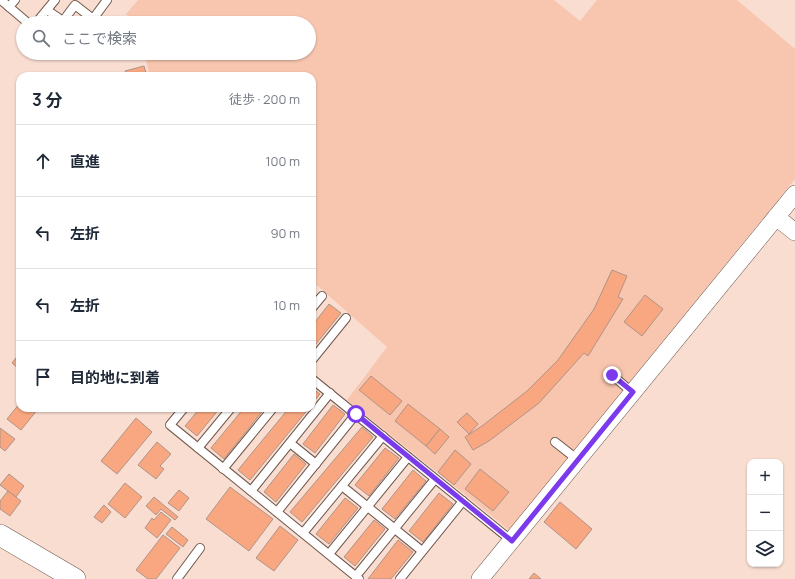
<!DOCTYPE html>
<html lang="ja">
<meta charset="utf-8">
<style>
:root{--surface:#fff;--page:#f6f6f7;--text:#1f2937;--muted:#747a83;--line:#e0e1e3}
body{margin:0;font-family:Manrope,"Noto Sans JP",sans-serif;background:var(--page);color:var(--text)}
.controls{position:absolute;right:12px;bottom:12px;display:grid;overflow:hidden;border-radius:8px;box-shadow:0 1px 3px #0004}
.controls button{width:36px;height:36px;display:grid;place-items:center;padding:0;border:0;border-bottom:1px solid var(--line);background:var(--surface);color:var(--text);font:20px sans-serif}
.stop{position:absolute;width:12px;height:12px;margin:-9px;border:3px solid #7c3aed;border-radius:50%;background:#fff}
.stop.end{background:#7c3aed;border-color:#fff;box-shadow:0 1px 4px #0008}
.list{margin:0;padding:0;list-style:none}
h2{display:flex;justify-content:space-between;align-items:center;height:52px;margin:0;padding:0 16px;font-size:17px}
h2 small{font-size:13px;font-weight:400;color:var(--muted)}
.list li{display:grid;grid-template-columns:26px 1fr auto;gap:12px;align-items:center;box-sizing:border-box;height:72px;padding:0 16px;border-top:1px solid var(--line)}
.list b{display:block;font-size:15px;white-space:nowrap}
.list em{font-size:13px;font-style:normal;color:var(--muted)}
.icon{flex:none;width:22px;height:22px;fill:none;stroke:currentColor;stroke-width:2;stroke-linecap:round;stroke-linejoin:round}
.map{position:relative;flex:none;width:795px;height:579px;overflow:hidden}
.search{position:absolute;background:var(--surface);box-shadow:0 1px 3px #0004;left:16px;top:16px;width:300px;height:44px;display:flex;align-items:center;gap:10px;box-sizing:border-box;padding:0 14px;border-radius:22px;color:var(--muted);font-size:15px}
.panel{position:absolute;background:var(--surface);box-shadow:0 1px 3px #0004;left:16px;top:72px;width:300px;height:340px;border-radius:12px}
.map>svg:first-child{display:block}
.green{fill:#f8c6af}
.building{fill:#f8a780;stroke:#ae9488}
.lines{fill:none;stroke-linecap:round;stroke-linejoin:round}
.service-casing{stroke:#70584e;stroke-width:10}
.minor-casing{stroke:#70584e;stroke-width:18}
.tertiary-casing{stroke:#70584e;stroke-width:22}
.service{stroke:#fff;stroke-width:8}
.minor{stroke:#fff;stroke-width:17}
.tertiary{stroke:#fff;stroke-width:21}
.route{stroke:#7c3aed;stroke-width:5}
</style>
<div class="map">
<svg width="795" height="579" viewBox="0 0 795 579">
<rect width="100%" height="100%" fill="#f9ddd0"/>
<path class="green" d="M138,0h416l26,21 17,-21h140l58,49v130l-286,351 -162,-130 40,-53 -75,-66v-205h-162l-6,-23h165v-30h-173l-10,-9z"/>
<g class="building">
<path d="M144,66l3,10h-20l-2,-5z"/>
<path d="M612,270l15,6 -9,21 5,2 -35,57 -4,-3 -45,50 -50,38 -16,9 -8,-13 17,-11 45,-35 31,-31 36,-51z"/>
<path d="M645,295l18,14 -21,27 -18,-14z"/>
<path d="M329,304l12,9 -29,36v-23z"/>
<path d="M20,353v17l-8,-7z"/>
<path d="M371,376l31,25 -12,14 -31,-25z"/>
<path d="M312,388l8,6 -8,10z"/>
<path d="M20,403v5l18,1 -17,21 -14,-11z"/>
<path d="M408,404l32,25 -14,17 -31,-25z"/>
<path d="M333,405l12,9 -30,39 -12,-9z"/>
<path d="M200,408h20l-23,28 -12,-10z"/>
<path d="M244,408h21l-41,51 -13,-11z"/>
<path d="M289,408h20l-59,72 -12,-10z"/>
<path d="M467,413l11,11 -9,10 -12,-12z"/>
<path d="M136,418l16,14 -35,42 -16,-13z"/>
<path d="M362,427l11,10 -71,85 -12,-10z"/>
<path d="M0,428l15,11 -10,12 -5,-4z"/>
<path d="M440,429l9,8 -14,17 -9,-8z"/>
<path d="M157,442l14,12 -11,12 4,3 -8,10 -18,-14z"/>
<path d="M385,448l14,10 -30,38 -14,-11z"/>
<path d="M455,450l16,14 -17,21 -16,-13z"/>
<path d="M294,454l12,10 -30,38 -12,-10z"/>
<path d="M480,469l29,23 -16,19 -28,-22z"/>
<path d="M413,470l13,11 -31,38 -13,-10z"/>
<path d="M9,474l15,12 -8,11 -16,-12z"/>
<path d="M125,483l17,14 -17,21 -17,-14z"/>
<path d="M230,487l43,32 -24,32 -43,-32z"/>
<path d="M179,490l10,8 -10,13 -11,-8z"/>
<path d="M8,491l13,10 -11,15 -10,-7v-8z"/>
<path d="M439,493l14,11 -30,38 -14,-11z"/>
<path d="M154,497l24,20 -3,3 -14,-11 -5,6 -10,-9z"/>
<path d="M345,498l13,10 -29,36 -13,-10z"/>
<path d="M560,502l32,27 -16,20 -32,-27z"/>
<path d="M104,505l7,7 -9,11 -8,-6z"/>
<path d="M161,512l10,8 -14,18 -12,-10 7,-10 2,2z"/>
<path d="M374,520l11,9 -30,37 -11,-9z"/>
<path d="M280,526l18,14 -24,31 -18,-13z"/>
<path d="M172,527l16,13 -5,7 -17,-13z"/>
<path d="M163,535l17,13 -24,31h-8l-12,-9z"/>
<path d="M398,540l15,12 -22,27h-23z"/>
<path d="M534,573l7,6h-12z"/>
</g>
<g class="lines">
<defs>
<g id="service">
<path d="M1,0l27,23"/>
<path d="M9,7l6,-7"/>
<path d="M47,10l16,11 12,-16 18,14"/>
<path d="M36,23l19,-23"/>
<path d="M90,23l17,-23"/>
<path d="M312,308l10,-12"/>
<path d="M312,360l34,-42"/>
<path d="M612,375l21,18"/>
<path d="M312,379l200,162"/>
<path d="M184,408l-14,17 189,154"/>
<path d="M555,442l23,18"/>
<path d="M290,443l26,21"/>
<path d="M198,448l33,-40"/>
<path d="M223,469l50,-61"/>
<path d="M342,486l80,65"/>
<path d="M251,491l79,-98"/>
<path d="M277,512l79,-98"/>
<path d="M303,533l80,-97"/>
<path d="M329,554l79,-97"/>
<path d="M356,576l79,-97"/>
<path d="M177,579l23,-31"/>
<path d="M400,579l63,-78"/>
</g>
<g id="minor">
<path d="M776,217l19,15"/>
<path d="M480,579l315,-385"/>
</g>
<path id="tertiary" d="M0,535l75,44"/>
</defs>
<use href="#service" class="service-casing"/>
<use href="#minor" class="minor-casing"/>
<use href="#tertiary" class="tertiary-casing"/>
<use href="#service" class="service"/>
<use href="#minor" class="minor"/>
<use href="#tertiary" class="tertiary"/>
</g>
<g class="lines">
<path class="route" d="M356,414l156,127 121,-149 -21,-17"/>
</g>
</svg>
<div class="controls">
<button>+</button>
<button>−</button>
<button><svg class="icon" aria-label="layers" viewBox="0 0 24 24"><path d="M12 4l9 5-9 5-9-5zM3 14l9 5 9-5"/></svg></button>
</div>
<div class="stop" style="left:356px;top:414px"></div>
<div class="stop end" style="left:612px;top:375px"></div>
<div class="search"><svg class="icon" aria-label="search" viewBox="0 0 24 24"><circle cx="10" cy="10" r="6"/><path d="M15 15l6 6"/></svg>ここで検索</div>
<section class="panel">
<h2>3 分<small>徒歩 · 200 m</small></h2>
<ul class="list">
<li><svg class="icon" aria-label="ahead" viewBox="0 0 24 24"><path d="M12 20V5M6 11l6-6 6 6"/></svg><div><b>直進</b></div><em>100 m</em></li>
<li><svg class="icon" aria-label="left" viewBox="0 0 24 24"><path d="M17 20v-9H6M10 6l-5 5 5 5"/></svg><div><b>左折</b></div><em>90 m</em></li>
<li><svg class="icon" aria-label="left" viewBox="0 0 24 24"><path d="M17 20v-9H6M10 6l-5 5 5 5"/></svg><div><b>左折</b></div><em>10 m</em></li>
<li><svg class="icon" aria-label="arrive" viewBox="0 0 24 24"><path d="M6 21V4h12l-3 4 3 4H6"/></svg><div><b>目的地に到着</b></div></li>
</ul>
</section>
</div>
